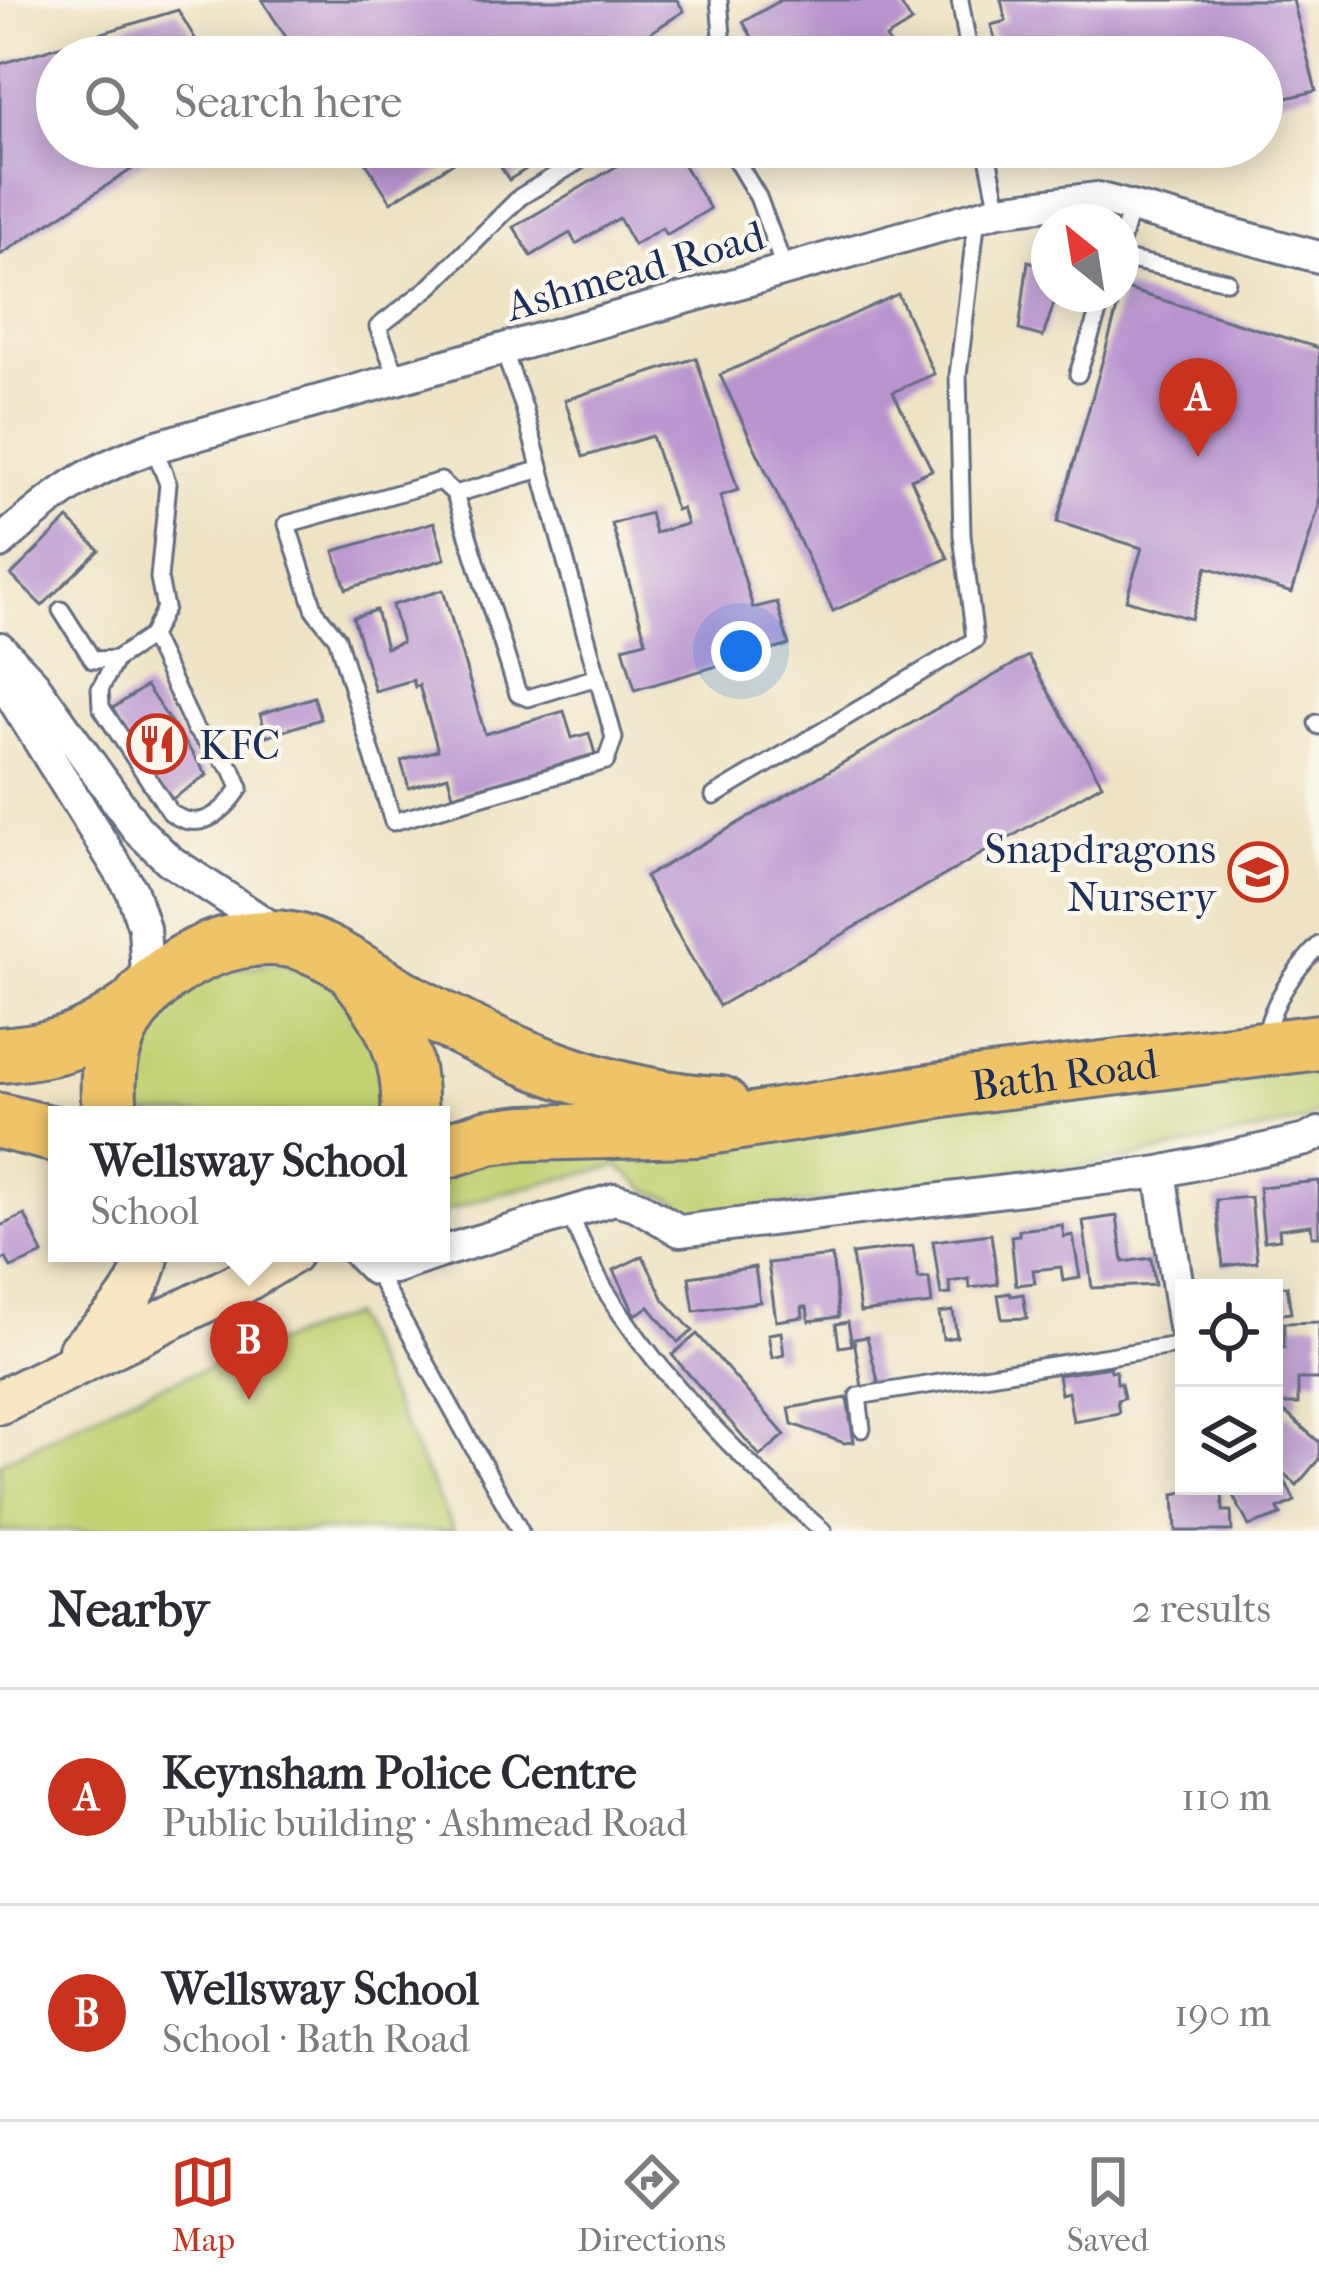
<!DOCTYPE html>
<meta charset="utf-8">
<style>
:root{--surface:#fff;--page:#f7f7f7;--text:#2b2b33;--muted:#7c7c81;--line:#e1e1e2;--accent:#c8321e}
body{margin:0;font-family:"IM FELL French Canon",serif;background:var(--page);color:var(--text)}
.controls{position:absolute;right:36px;bottom:36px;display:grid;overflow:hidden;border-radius:0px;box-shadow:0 6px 30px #0003}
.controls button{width:108px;height:108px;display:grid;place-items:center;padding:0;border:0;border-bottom:3px solid var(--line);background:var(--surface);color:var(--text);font:60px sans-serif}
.compass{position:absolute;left:1031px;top:204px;width:108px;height:108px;border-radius:50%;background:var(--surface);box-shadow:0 6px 30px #0003;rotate:330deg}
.you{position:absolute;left:741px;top:651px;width:42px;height:42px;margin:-30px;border:9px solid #fff;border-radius:50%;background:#1a73e8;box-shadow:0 0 0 18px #1a73e833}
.badge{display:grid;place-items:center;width:78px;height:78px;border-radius:50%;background:var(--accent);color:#fff;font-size:39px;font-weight:700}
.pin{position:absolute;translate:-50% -99px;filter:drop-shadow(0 3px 6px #0008)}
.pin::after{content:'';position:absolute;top:63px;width:42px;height:36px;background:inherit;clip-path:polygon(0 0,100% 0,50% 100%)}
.popup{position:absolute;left:48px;top:1106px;width:402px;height:156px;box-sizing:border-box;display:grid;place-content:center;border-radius:0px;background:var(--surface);filter:drop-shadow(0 3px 9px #0005);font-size:39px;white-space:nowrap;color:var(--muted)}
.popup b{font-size:45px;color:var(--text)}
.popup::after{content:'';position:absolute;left:50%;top:100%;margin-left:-24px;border:24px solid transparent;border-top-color:var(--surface)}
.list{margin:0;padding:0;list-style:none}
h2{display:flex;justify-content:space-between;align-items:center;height:156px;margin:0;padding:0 48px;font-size:51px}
h2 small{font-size:39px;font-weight:400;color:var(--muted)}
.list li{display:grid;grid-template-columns:78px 1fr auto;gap:36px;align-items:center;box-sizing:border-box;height:216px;padding:0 48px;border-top:3px solid var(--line)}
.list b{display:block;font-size:45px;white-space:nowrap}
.list p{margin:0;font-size:39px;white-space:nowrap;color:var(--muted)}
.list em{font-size:39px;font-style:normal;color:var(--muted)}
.icon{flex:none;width:66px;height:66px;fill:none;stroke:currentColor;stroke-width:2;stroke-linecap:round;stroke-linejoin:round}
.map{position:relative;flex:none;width:1319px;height:1531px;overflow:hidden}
.search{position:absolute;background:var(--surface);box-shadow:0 6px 30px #0003;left:36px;right:36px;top:36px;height:132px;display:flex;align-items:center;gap:30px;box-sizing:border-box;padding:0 42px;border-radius:66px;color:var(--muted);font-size:45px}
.sheet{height:588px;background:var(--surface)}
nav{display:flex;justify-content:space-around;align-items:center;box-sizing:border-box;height:168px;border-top:3px solid var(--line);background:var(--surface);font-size:33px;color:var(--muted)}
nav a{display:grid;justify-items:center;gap:6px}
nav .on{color:var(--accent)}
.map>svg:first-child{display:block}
.green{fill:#c2d173;stroke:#6e8068;stroke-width:3}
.building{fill:#b995d0}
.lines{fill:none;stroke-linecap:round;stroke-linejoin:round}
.lane-casing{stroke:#656e82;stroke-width:21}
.street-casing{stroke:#656e82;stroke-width:36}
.secondary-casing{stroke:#656e82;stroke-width:48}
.highway-casing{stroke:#656e82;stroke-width:60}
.lane{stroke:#fff;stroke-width:15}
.street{stroke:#fff;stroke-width:30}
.secondary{stroke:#f9e7c3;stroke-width:42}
.highway{stroke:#efc469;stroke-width:54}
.labels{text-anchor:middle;stroke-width:9;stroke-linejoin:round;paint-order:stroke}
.street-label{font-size:42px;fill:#1b2f5e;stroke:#fbf7ec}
.poi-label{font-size:42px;fill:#1b2f5e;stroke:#fbf7ec;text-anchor:start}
</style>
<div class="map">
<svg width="1319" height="1531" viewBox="0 0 1319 1531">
<rect width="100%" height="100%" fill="#fbf7ec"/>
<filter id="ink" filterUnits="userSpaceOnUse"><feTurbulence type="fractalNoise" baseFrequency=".00833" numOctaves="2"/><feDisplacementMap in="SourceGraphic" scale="24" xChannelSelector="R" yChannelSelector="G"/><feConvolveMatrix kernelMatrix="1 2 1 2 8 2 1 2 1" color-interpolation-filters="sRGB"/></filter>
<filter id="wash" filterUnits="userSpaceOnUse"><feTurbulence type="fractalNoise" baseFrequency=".004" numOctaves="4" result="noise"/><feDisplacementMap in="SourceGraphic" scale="48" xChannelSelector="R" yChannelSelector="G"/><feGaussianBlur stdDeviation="2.7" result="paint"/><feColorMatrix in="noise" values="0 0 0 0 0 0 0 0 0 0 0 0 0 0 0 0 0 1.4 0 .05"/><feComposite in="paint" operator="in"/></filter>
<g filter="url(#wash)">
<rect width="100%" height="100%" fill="#eee3c4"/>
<g class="green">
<path d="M283,962l54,23 39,43 11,87h-251l-5,-18 6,-46 10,-23 57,-55z"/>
<path d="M1319,1061v51l-14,9 -179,38 -247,36 -187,21 -14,-14 -31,-12 -29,-24 -122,28 -55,19v-36l40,-17z"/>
<path d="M350,1315l104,216h-454v-68l128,-65z"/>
</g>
<g id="blocks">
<g class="building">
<path d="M262,0h415l7,11 -71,46h-314z"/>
<path d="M781,0h117l14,22 -26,16 12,19h-134l-21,-35z"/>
<path d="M1001,0h292l23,91 -54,13v-47h-262l-9,-32 15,-4z"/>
<path d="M178,10l28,47h-149v90h109l-166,108v-191z"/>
<path d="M356,147h122l-87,55z"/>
<path d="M488,147h73l-52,33z"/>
<path d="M649,147h24l37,62 -44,26 -4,-7 -28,17 -15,-27 -43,26 -6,-11 -39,23 -17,-29z"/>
<path d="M1028,261l21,6v27h8l-14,43 -24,-7z"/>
<path d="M1123,288l196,60v158l-27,87 -85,-26 -16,52 -65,-19 16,-52 -85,-26z"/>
<path d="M898,294l36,80 -41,18 39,78 -21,9 37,79 -115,53 -113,-236z"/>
<path d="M696,358l42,132 -18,6 33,112 24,-6 12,43 -154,45 -12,-43 23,-6 -34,-117 38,-11 5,20 32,-9 -5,-16 -6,2 -24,-74 -69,21 -18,-57z"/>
<path d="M68,519l31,31 -57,56 -31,-31z"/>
<path d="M434,522l11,37 -99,30 -12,-38z"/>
<path d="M443,590l42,144 79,-23 8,27 17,-5 6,21 -142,41 -5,-19 -39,12 -8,-27 37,-11 -19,-65 -4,2 -2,-7 -38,11 -22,-74 23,-7 10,38 16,-6 -10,-37z"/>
<path d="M1028,656l74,128 -383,222 -74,-129z"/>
<path d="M146,686l61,89 -39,27 -61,-90z"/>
<path d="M314,697l7,22 -54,17 -7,-22z"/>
<path d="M1319,1181v55h-7l-1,-11 -32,4 1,10 -16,2 -5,-54z"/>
<path d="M1251,1197l6,65 -34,4 -7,-66z"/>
<path d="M25,1215l18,39 -32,14 -5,-10 -6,3v-35z"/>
<path d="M1117,1216l6,46 28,-4 4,27 -63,3 -9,-67z"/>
<path d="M1062,1225l2,12 9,-2 7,43 -17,3 -2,-14 -28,3 2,13 -19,2 -5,-49 8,-1v-5z"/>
<path d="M991,1234l7,50 -28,4 -1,-9 -20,3 2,12 -10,1 -8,-54z"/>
<path d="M913,1246l5,33 11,-1 3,26 -72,8 -8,-58z"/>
<path d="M643,1256l21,44 29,31 -15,11 -29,-35 -14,8 -21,-45z"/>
<path d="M832,1256l7,61 -30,4 -2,-14h-5l1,10 -27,4 -8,-58z"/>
<path d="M755,1267l5,35 -66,9 -5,-34z"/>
<path d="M1287,1286l4,27 -17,2v-28z"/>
<path d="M1010,1293l1,3 12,-2 4,24 -25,1 -4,-24z"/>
<path d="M953,1311l4,26 -14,2 -4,-26z"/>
<path d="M848,1322l4,23 -13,2 -3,-23z"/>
<path d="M1319,1322v57h-21v25h-24v-56h10v-25z"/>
<path d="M781,1332l3,23 -12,3 -4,-24z"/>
<path d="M697,1334l88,101 -25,21 -88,-101z"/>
<path d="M867,1337l12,48 -17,2 -8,-48z"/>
<path d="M1110,1367l1,4h5l1,12h4l3,15 -7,2 2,13 -46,8 -5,-29 -7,2 -3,-19z"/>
<path d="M847,1398l7,44 -10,1 -52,-19 -3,-16z"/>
<path d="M1286,1413l33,29v17l-22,26 -23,-20v-38z"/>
<path d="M1274,1469l9,8 12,24 -17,8 3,6 -32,11 -21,-40h46z"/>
<path d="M1210,1487v4h12l1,20h8l1,20h-56l-2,-37z"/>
</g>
</g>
</g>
<g filter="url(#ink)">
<use href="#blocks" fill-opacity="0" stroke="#656e82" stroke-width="3"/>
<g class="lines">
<defs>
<g id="lane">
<path d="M960,0l10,57"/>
<path d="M711,57l11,-22 -3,-35"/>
<path d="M728,147l30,50 27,73"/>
<path d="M986,147l13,63"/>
<path d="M1121,242l10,-35"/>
<path d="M1121,258l106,23"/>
<path d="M1078,374l26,-80"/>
<path d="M398,379l-20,-52 53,-41 89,-89 82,-50"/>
<path d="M538,470l-83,24 63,200 10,4 69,-21"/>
<path d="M455,494l-14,-13 -154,43 28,87 22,27 56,184 213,-61 8,-23 -90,-330 -20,-56"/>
<path d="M61,610l32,50 23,-1 35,-23 14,-28 -6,-30 9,-94 -14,-37"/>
<path d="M116,659l-16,30 1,18 69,105c28,22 53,2 70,-24l-8,-19 -37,-40 -44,-93"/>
<path d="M1317,723l2,3"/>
<path d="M714,796l261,-156 -13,-105 -4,-160 19,-158"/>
<path d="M1265,1040c5,-36 29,-69 54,-95"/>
<path d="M568,1211c12,25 22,53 36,77 57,92 138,173 219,243"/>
<path d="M374,1269l146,262"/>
<path d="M862,1429l-4,-33 326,-52"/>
</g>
<g id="street">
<path d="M0,543c57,-50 82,-70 154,-96l845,-237 98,-12 222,59"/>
<path d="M0,648l33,35 104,146 32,31 114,75"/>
<path d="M0,678l132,213 12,37 4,63"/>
<path d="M1160,1172l24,155"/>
<path d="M441,1252l174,-53 21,6 44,26 480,-59 146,-32 13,-7"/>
<path d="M358,1253l16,16 20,-1 44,-15"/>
</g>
<g id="secondary">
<path d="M80,1350c30,-27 61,-56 68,-97"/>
<path d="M0,1402l237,-117 53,-32"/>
</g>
<g id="highway">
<path d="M360,978c34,42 52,83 49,137"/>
<path d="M0,1055c61,-5 85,-14 136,-50"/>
<path d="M110,1115c-2,-25 -3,-48 5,-72 23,-68 106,-115 176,-103 35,6 88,45 121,63 99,53 195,95 309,101"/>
<path d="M0,1121l57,14"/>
<path id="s1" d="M441,1152l48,-15 34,-4 173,-4 279,-44 344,-43"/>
</g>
</defs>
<use href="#lane" class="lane-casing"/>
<use href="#street" class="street-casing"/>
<use href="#secondary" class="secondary-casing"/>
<use href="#highway" class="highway-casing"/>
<use href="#lane" class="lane"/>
<use href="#street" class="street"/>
<use href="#secondary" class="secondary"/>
<use href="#highway" class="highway"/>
</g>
</g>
<defs>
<symbol id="restaurant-ring" viewBox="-11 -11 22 22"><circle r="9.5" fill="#fbf7ec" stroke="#c8321e" stroke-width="1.5"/><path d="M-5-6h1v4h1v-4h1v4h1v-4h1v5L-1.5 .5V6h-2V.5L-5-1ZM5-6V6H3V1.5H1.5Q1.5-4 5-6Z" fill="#c8321e"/></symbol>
<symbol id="school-ring" viewBox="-11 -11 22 22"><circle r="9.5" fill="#fbf7ec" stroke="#c8321e" stroke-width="1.5"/><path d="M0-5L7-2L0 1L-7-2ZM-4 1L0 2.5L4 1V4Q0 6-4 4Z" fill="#c8321e"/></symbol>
</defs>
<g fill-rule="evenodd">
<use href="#restaurant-ring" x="124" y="711" width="66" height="66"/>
<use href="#school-ring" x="1225" y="839" width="66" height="66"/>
</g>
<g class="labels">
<g class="street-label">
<text transform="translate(635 270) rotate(-16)" y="15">Ashmead Road</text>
<text dy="15" stroke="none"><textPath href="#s1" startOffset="630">Bath Road</textPath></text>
</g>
<g class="poi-label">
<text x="199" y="759">KFC</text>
<text x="1216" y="863" text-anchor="end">Snapdragons<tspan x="1216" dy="48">Nursery</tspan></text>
</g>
</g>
</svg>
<div class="controls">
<button><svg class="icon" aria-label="locate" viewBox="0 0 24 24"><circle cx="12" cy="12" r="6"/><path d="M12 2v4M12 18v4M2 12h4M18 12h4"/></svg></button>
<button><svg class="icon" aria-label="layers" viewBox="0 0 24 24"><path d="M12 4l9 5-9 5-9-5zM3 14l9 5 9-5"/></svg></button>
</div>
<svg class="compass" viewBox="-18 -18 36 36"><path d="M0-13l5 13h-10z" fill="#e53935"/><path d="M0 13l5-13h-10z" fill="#7c7c81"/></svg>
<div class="you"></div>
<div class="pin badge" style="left:1198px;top:457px">A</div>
<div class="pin badge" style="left:249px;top:1400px">B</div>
<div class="popup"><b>Wellsway School</b>School</div>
<div class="search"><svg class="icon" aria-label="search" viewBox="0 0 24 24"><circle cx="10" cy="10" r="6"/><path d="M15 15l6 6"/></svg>Search here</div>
</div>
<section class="sheet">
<h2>Nearby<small>2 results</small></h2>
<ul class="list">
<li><span class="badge">A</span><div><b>Keynsham Police Centre</b><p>Public building · Ashmead Road</p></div><em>110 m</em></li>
<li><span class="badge">B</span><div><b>Wellsway School</b><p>School · Bath Road</p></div><em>190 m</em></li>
</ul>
</section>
<nav>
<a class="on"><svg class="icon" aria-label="map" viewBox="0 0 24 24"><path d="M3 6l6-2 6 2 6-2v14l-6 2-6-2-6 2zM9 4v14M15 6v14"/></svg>Map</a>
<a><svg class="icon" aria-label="directions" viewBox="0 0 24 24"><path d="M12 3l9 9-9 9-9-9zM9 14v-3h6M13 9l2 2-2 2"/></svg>Directions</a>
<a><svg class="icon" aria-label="saved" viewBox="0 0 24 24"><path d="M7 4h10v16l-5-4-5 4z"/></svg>Saved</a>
</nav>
